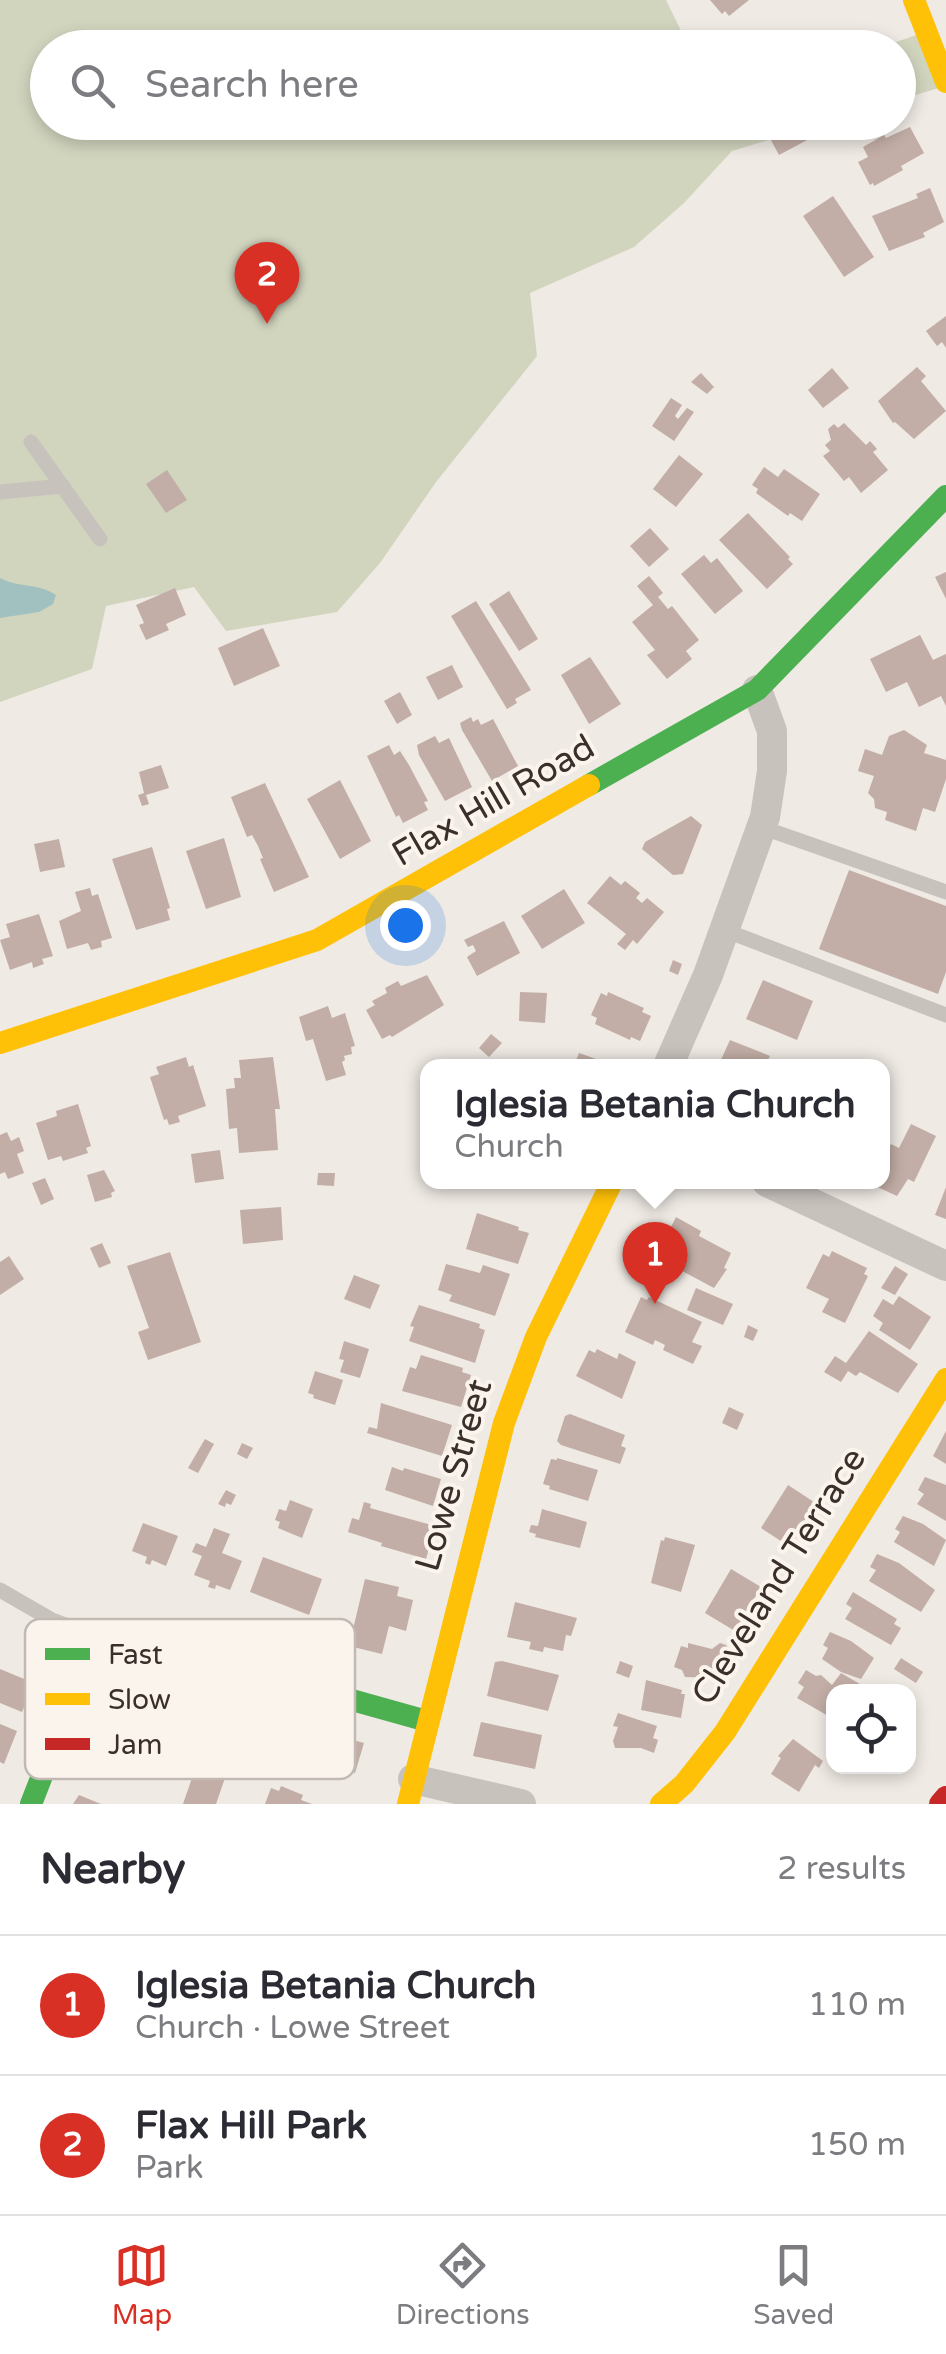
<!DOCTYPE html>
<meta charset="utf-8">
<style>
:root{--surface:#fff;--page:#f7f7f7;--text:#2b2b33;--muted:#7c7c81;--line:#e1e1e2;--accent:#d93025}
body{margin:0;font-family:"Varela Round",sans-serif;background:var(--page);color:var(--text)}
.controls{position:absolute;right:30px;bottom:30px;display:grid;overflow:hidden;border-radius:20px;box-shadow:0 5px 15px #0003}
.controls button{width:90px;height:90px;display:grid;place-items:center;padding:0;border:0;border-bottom:2px solid var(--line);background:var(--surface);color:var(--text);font:50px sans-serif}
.you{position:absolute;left:405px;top:925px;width:35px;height:35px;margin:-25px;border:8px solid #fff;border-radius:50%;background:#1a73e8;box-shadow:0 0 0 15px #1a73e833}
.badge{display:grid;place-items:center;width:65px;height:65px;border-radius:50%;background:var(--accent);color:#fff;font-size:32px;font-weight:700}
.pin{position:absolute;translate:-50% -82px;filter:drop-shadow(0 2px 5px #0008)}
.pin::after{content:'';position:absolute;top:52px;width:35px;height:30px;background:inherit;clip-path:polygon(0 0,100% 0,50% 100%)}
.popup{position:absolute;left:420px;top:1059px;width:470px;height:130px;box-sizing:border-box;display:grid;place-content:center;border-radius:20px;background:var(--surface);filter:drop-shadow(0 2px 8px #0005);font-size:32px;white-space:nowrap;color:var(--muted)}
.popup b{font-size:38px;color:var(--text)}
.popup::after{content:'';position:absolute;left:50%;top:100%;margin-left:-20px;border:20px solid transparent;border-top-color:var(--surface)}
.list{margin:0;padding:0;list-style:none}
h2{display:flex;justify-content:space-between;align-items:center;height:130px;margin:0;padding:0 40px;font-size:42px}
h2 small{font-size:32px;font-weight:400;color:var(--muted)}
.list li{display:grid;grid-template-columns:65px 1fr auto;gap:30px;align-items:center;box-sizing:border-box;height:140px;padding:0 40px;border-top:2px solid var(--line)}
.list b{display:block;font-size:38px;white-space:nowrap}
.list p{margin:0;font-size:32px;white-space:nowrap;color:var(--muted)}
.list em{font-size:32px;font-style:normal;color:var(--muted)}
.icon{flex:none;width:55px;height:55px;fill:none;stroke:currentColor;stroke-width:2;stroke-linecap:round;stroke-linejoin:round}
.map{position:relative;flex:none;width:946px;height:1804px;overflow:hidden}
.search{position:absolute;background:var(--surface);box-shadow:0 5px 15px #0003;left:30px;right:30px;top:30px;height:110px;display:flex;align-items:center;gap:25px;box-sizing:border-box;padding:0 35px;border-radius:55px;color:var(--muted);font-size:38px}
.sheet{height:410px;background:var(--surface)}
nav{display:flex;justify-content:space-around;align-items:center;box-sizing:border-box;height:140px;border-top:2px solid var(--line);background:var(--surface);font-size:28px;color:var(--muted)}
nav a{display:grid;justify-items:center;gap:5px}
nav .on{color:var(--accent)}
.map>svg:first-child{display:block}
.green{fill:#d1d5be}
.water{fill:#a1c1c0}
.building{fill:#c2aea6}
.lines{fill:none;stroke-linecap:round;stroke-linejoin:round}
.lane{stroke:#c8c2bd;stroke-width:15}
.street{stroke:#c8c2bd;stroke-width:30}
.fast{stroke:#4caf50;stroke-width:22}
.slow{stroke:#ffc107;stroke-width:22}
.jam{stroke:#c62828;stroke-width:22}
.labels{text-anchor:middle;stroke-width:8;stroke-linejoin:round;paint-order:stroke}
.street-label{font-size:35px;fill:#3a2f2b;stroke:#fbf4ed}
.key{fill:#fbf4ed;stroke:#c1b9b3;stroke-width:2.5}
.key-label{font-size:28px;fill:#3a2f2b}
</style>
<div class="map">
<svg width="946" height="1804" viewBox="0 0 946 1804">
<rect width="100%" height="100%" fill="#efeae4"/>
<g class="green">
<path d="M0,0h666l23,47 -641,1v74l777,1 -93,28 -48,52 -50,44 -104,46 7,63 -101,126 -56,81 -43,49 -111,19 -32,-44 -88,19 -14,63 -92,33z"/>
<path d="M919,34l23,53 -43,13 -1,-52h-19z"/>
</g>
<path class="water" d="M0,578c18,10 39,5 56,17l-3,9 -14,8 -39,6z"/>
<g class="building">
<path d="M710,0h39l-20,16 -4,-5 -3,3z"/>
<path d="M772,122h69l-62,33 -15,-28z"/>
<path d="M910,127l14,26 -23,13 2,4 -29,16 -1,-3 -3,2 -12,-23 10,-5 -5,-10 21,-12 2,3z"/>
<path d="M930,188l14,34 -21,11 2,4 -36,14 -17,-35 46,-18 -2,-4z"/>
<path d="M833,196l41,61 -30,20 -41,-61z"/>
<path d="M946,316v32l-4,-6 -5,4 -11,-15z"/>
<path d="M917,367l9,9 -5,5 25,30 -32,28 -19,-17 -2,1 -15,-22z"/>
<path d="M832,368l17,20 -26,20 -15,-18z"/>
<path d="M701,373l13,14 -7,7 -16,-12z"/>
<path d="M671,398l11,7 -7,11 3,3 9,-11 7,4 -20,29 -22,-15z"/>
<path d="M844,423l22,22 4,-4 7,8 -4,3 15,18 -27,23 -12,-16 -5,4 -21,-25 7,-5 -5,-6 6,-5 -3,-11 6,-5 4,4z"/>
<path d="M679,455l24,19 -27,33 -23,-18z"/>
<path d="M764,467l14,10 6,-8 36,25 -18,27 -12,-8 -2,3 -32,-23 2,-4 -6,-4z"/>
<path d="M167,470l20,30 -21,13 -20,-29z"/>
<path d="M748,513l42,44 -2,2 5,5 -26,25 -48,-49z"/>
<path d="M650,528l19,21 -20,18 -19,-21z"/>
<path d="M704,555l7,8 6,-5 26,33 -28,23 -34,-40z"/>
<path d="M946,572v27l-11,-22z"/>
<path d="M649,576l14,17 -5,4 10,12 4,-3 27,34 -13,11 6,8 -25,20 -20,-24 8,-5 -23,-28 21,-17 -16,-19z"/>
<path d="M175,588l11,27 -20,9 3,6 -23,10 -7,-15 5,-2 -8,-18z"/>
<path d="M509,591l29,48 -19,12 -30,-47z"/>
<path d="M476,601l55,89 -16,9 2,4 -10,6 -56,-93z"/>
<path d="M263,628l17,38 -46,20 -16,-38z"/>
<path d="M920,635l13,25 13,-6v52l-5,-10 -22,11 -12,-25 -21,10 -16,-33z"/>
<path d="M590,657l31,47 -32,20 -28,-49z"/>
<path d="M452,665l11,22 -25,13 -12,-23z"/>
<path d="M400,692l12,23 -15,9 -13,-23z"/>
<path d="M471,717l2,5 5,-3 3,6 12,-6 25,47 -26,15 -30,-51 -2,-7z"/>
<path d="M904,730l23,15 -3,8 22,7v19l-11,33 -12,-4 -7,23 -31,-11 2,-8 -12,-4 -1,-9 -6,-6 6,-17 -16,-5 7,-22 17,6 7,-19z"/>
<path d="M435,736l4,7 10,-5 23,49 -27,14 -26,-46 -2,-10z"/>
<path d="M389,745l5,10 6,-4 9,14 19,36 -4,1 4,8 -25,13 -4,-8 -3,2 -29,-61z"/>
<path d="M161,765l8,23 -23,7 3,9 -7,2 -4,-11 6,-2 -5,-21z"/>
<path d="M340,780l31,61 -31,18 -33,-60z"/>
<path d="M265,783l44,94 -35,15 -14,-33 3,-1 -5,-12 -6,-11 -5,2 -16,-40z"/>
<path d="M691,816l11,9 -19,49 -10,1 -31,-26 3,-7z"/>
<path d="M224,838l17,59 -35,12 -20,-58z"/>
<path d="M59,839l6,28 -25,5 -6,-28z"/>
<path d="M152,847l18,61 -3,1 3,11 -34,10 -24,-71z"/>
<path d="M849,870l97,36v66l-8,22 -119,-45z"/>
<path d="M610,876l11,9 4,-4 15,12 -4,5 6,5 5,-5 17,14 -27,32 -4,-4 -8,10 -8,-6 9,-10 -39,-31z"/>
<path d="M90,888l2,8 6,-2 14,44 -11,3 1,6 -11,3 -3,-7 -21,6 -8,-28 22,-10 -6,-19z"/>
<path d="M564,889l21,34 -43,26 -21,-33z"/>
<path d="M39,914l14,42 -11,3 2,5 -11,4 -1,-6 -22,8 -10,-30 10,-3 -4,-13z"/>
<path d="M504,921l16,32 -43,23 -10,-19 9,-6 -3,-6 -5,2 -4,-7z"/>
<path d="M673,960l9,4 -4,11 -9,-4z"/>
<path d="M427,975l17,30 -52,32 -2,-2 -8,4 -16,-29 9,-5 -3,-4 15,-8 -2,-5 13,-7 3,5z"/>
<path d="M763,980l50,21 -16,39 -51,-21z"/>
<path d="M520,992l27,1 -2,30 -26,-2z"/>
<path d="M608,992l36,16 -2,4 9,4 -11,25 -9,-4 -1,3 -35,-16 2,-6 -6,-3 10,-22 6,3z"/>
<path d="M328,1006l4,12 13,-5 10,33 -4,1 1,7 -8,2 1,4 -3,2 4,13 -20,6 -13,-42 -7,2 -7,-24z"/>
<path d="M491,1034l11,9 -13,14 -10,-9z"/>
<path d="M730,1040l40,16 -5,10h-35l-10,-4z"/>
<path d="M579,1053l37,13h-42z"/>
<path d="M186,1057l3,10 4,-2 13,41 -28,10 2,6 -11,3 -2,-6 -3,1 -14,-43 9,-3 -3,-7z"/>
<path d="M273,1057l7,52h-5l3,41 -39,3 -2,-25 -8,1 -3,-40 9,-1 -1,-10h7l-2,-18z"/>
<path d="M78,1104l13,42 -5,2 2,5 -25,8 -2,-5 -13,4 -12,-37 21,-7 -1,-5z"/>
<path d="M911,1124l25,12 -22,46 -6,-3 -11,17 -24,-11 9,-3v-21l9,-17 8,4z"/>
<path d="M7,1132l4,9 8,-4 5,14 -7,3 7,19 -16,6 -3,-7 -5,2v-39z"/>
<path d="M220,1150l4,29 -29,4 -4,-29z"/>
<path d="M104,1170l11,21 -4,2 1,4 -17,5 -8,-27z"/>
<path d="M318,1173h17l-1,13 -17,-1z"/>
<path d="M45,1178l9,21 -13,6 -9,-22z"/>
<path d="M946,1187v32l-11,-4z"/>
<path d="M281,1207l2,33 -40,4 -3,-34z"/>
<path d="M477,1213l42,14 -1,3 11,3 -11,31 -52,-15z"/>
<path d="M676,1217l25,14 -2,5 32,17 -7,15 3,1 -13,19 -58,-31z"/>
<path d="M102,1243l9,20 -12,5 -9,-20z"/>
<path d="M832,1251l35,17 -3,6 4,2 -23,47 -23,-11 7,-13 -23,-11 17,-34 6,3z"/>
<path d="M170,1252l31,90 -53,18 -10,-28 11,-4 -22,-62z"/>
<path d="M9,1256l15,23 -24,16v-33z"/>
<path d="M446,1264l34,9 3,-8 27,9 -15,42 -46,-15 3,-6 -14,-5z"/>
<path d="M895,1266l13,8 -13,21 -14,-7z"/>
<path d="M354,1275l26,10 -10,24 -26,-10z"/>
<path d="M696,1288l37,16 -10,21 -36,-15z"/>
<path d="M899,1296l32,21 -21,33 -31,-20 4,-7 -10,-7 10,-17 10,6z"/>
<path d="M641,1297l6,3 2,-3 53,25 -10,20 10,4 -9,18 -30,-14 2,-5 -10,-5 -2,5 -28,-13z"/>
<path d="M419,1305l61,19 -1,4 6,2 -10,33 -66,-22 5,-14 -4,-1z"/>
<path d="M748,1325l10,5 -5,11 -9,-4z"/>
<path d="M869,1331l49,33 -20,29 -38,-21 -4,4 -8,-5 -7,11 -17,-10 11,-16 11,7z"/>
<path d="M344,1341l25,8 -9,29 -20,-6 4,-12 -5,-1z"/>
<path d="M597,1349l20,10 2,-6 17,9 -14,37 -46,-23 13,-26 6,3z"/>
<path d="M421,1355l42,13 -1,4 9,3 -10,32 -59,-16 8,-24 6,2z"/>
<path d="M315,1371l28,9 -8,25 -22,-7 1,-3 -6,-2z"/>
<path d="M381,1403l71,22 -10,31 -75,-23 2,-6 8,2z"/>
<path d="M729,1407l15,7 -7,16 -15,-7z"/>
<path d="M570,1414l55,21 -4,11 5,2 -6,16 -59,-19 -4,-4 8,-25z"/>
<path d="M946,1431v33l-13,-8z"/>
<path d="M205,1439l9,5 -16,29 -10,-5z"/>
<path d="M242,1443l11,5 -6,11 -10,-5z"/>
<path d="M557,1458l41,12 -10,31 -39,-12 1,-3 -7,-2 8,-25 6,1z"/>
<path d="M392,1467l11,4 1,-3 37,11 -8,27 -48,-16z"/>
<path d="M925,1477l21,8v36l-29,-17 7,-10 -6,-4z"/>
<path d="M788,1485l29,19 -27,43 -29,-19z"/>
<path d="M226,1490l10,5 -5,10 -5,-2 -1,4 -7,-3z"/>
<path d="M290,1500l23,9 -11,29 -24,-10 2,-6 -5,-2 4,-11 7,2z"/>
<path d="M364,1502l7,2 -1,4 65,18 -9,33 -45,-13 1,-3 -34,-11 4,-14 7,2z"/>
<path d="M542,1509l45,13 -7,26 -45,-11 1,-3 -7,-2 2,-7 7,1z"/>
<path d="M903,1516l20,8 23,16 -12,26 -40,-24 6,-10 -5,-3z"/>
<path d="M143,1523l35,13 -12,30 -14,-6 -2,5 -5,-2 2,-6 -15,-6z"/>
<path d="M214,1528l16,6 -8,19 20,8 -12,29 -14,-5 -1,4 -7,-2 2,-6 -16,-6 8,-19 -10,-4 4,-9 10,4z"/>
<path d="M665,1537l30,8 -14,47 -30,-9 10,-43 3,1z"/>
<path d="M877,1554l22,9 36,27 -14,22 -52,-31 7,-11 -6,-3z"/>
<path d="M263,1557l59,22 -13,36 -59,-23z"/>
<path d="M731,1569l30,18 -26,44 -30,-18z"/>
<path d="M365,1579l34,8 -2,9 16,4 -7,31 -17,-5 -7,28 -33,-8z"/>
<path d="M853,1592l44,27 -3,5 7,4 -10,17 -46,-26 7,-11 -6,-4z"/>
<path d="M515,1602l62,16 -6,18 -5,-1 -3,16 -19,-4 -1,5 -14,-3 2,-7 -24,-5z"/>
<path d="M830,1632l21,9 23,17 -13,21 -20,-7 -19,-13 6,-11 -5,-3z"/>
<path d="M688,1643l24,6 8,-6 6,2 4,7 -6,22 -8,4 -31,-1 -3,-7 -8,-3 7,-21 7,2z"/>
<path d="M901,1658l22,14 -7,11 -22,-14z"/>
<path d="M502,1661l57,14 -11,36 -61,-15 8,-34z"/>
<path d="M620,1661l13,5 -4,12 -13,-5z"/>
<path d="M123,1665l53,16 -1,4 7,2 -8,27 -60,-16z"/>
<path d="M0,1669l34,14 -12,29 -22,-9z"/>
<path d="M806,1670l10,6 5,-1 11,10 9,-12 24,14 -3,5h-28v24l-4,1 -33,-19 7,-11 -6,-4z"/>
<path d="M646,1680l36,10 -1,4h4l-4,24 -40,-8z"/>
<path d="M225,1707l44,13 -9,29 -43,-13z"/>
<path d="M618,1713l39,13 -4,12 5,2 -4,13 -13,-5h-26l-2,-7 5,-14 -5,-1z"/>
<path d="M108,1717l27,8 -8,26 -27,-8z"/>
<path d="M307,1722l15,4 -1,5 43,12 -9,30 -68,-19 6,-22 10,2z"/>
<path d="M481,1722l61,13 -7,34 -62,-13z"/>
<path d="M0,1724l17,7 -13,33 -4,-2z"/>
<path d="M793,1739l30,22 -4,7 -4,-3 -16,27 -28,-18 10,-16 -3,-2z"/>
<path d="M202,1767l24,8 -10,29h-33l9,-26 6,2z"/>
<path d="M281,1786l22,9 -2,5 11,4h-47l6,-16 8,3z"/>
<path d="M79,1795l22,9h-28z"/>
</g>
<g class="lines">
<g class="lane">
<path d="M31,442l69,97"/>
<path d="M0,492l63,-6"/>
<path d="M761,827l185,65"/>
<path d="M724,930l222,85"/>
<path d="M0,1590l52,30 40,15"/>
</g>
<g class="street">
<path d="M668,1066l40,-91 57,-158 7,-46v-40l-15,-41"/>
<path d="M767,1182l179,84"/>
<path d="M413,1779l108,25"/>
</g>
<g class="fast">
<path d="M589,785l168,-95 189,-194"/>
<path d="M31,1804l65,-167 23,-2 308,86"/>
</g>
<g class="slow">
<path d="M914,0l32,82"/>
<path d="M0,1043l317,-103 272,-155"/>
<path d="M408,1804l96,-381 32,-86 76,-155"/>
<path d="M661,1804l23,-20 41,-52 221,-353"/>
</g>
<path class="jam" d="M940,1804l6,-7"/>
</g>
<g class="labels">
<g class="street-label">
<text transform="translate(493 800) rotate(-30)" y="12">Flax Hill Road</text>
<text transform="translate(453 1475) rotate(-74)" y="12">Lowe Street</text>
<text transform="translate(778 1576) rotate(-58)" y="12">Cleveland Terrace</text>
</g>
</g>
<rect x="25" y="1619" width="330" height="160" rx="15" class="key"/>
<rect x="45" y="1648" width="45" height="12" fill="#4caf50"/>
<rect x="45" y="1693" width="45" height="12" fill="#ffc107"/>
<rect x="45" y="1738" width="45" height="12" fill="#c62828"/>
<g class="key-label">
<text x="108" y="1664">Fast</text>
<text x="108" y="1709">Slow</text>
<text x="108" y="1754">Jam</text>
</g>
</svg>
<div class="controls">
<button><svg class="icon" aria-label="locate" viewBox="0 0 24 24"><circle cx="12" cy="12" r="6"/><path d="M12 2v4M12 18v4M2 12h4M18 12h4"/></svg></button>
</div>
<div class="you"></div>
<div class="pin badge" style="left:655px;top:1304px">1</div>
<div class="popup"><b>Iglesia Betania Church</b>Church</div>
<div class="pin badge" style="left:267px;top:324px">2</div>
<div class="search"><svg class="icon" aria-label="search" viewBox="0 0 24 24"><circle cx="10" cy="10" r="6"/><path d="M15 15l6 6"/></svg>Search here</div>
</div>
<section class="sheet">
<h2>Nearby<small>2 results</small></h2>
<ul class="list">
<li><span class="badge">1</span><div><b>Iglesia Betania Church</b><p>Church · Lowe Street</p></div><em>110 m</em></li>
<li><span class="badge">2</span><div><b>Flax Hill Park</b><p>Park</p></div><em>150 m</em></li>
</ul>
</section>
<nav>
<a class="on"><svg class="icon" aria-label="map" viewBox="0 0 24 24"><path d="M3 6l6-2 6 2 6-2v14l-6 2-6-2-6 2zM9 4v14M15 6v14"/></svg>Map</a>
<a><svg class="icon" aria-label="directions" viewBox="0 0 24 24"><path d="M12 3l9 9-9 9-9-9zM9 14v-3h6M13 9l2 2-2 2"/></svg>Directions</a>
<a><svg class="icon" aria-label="saved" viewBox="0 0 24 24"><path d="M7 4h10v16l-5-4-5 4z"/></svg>Saved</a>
</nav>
